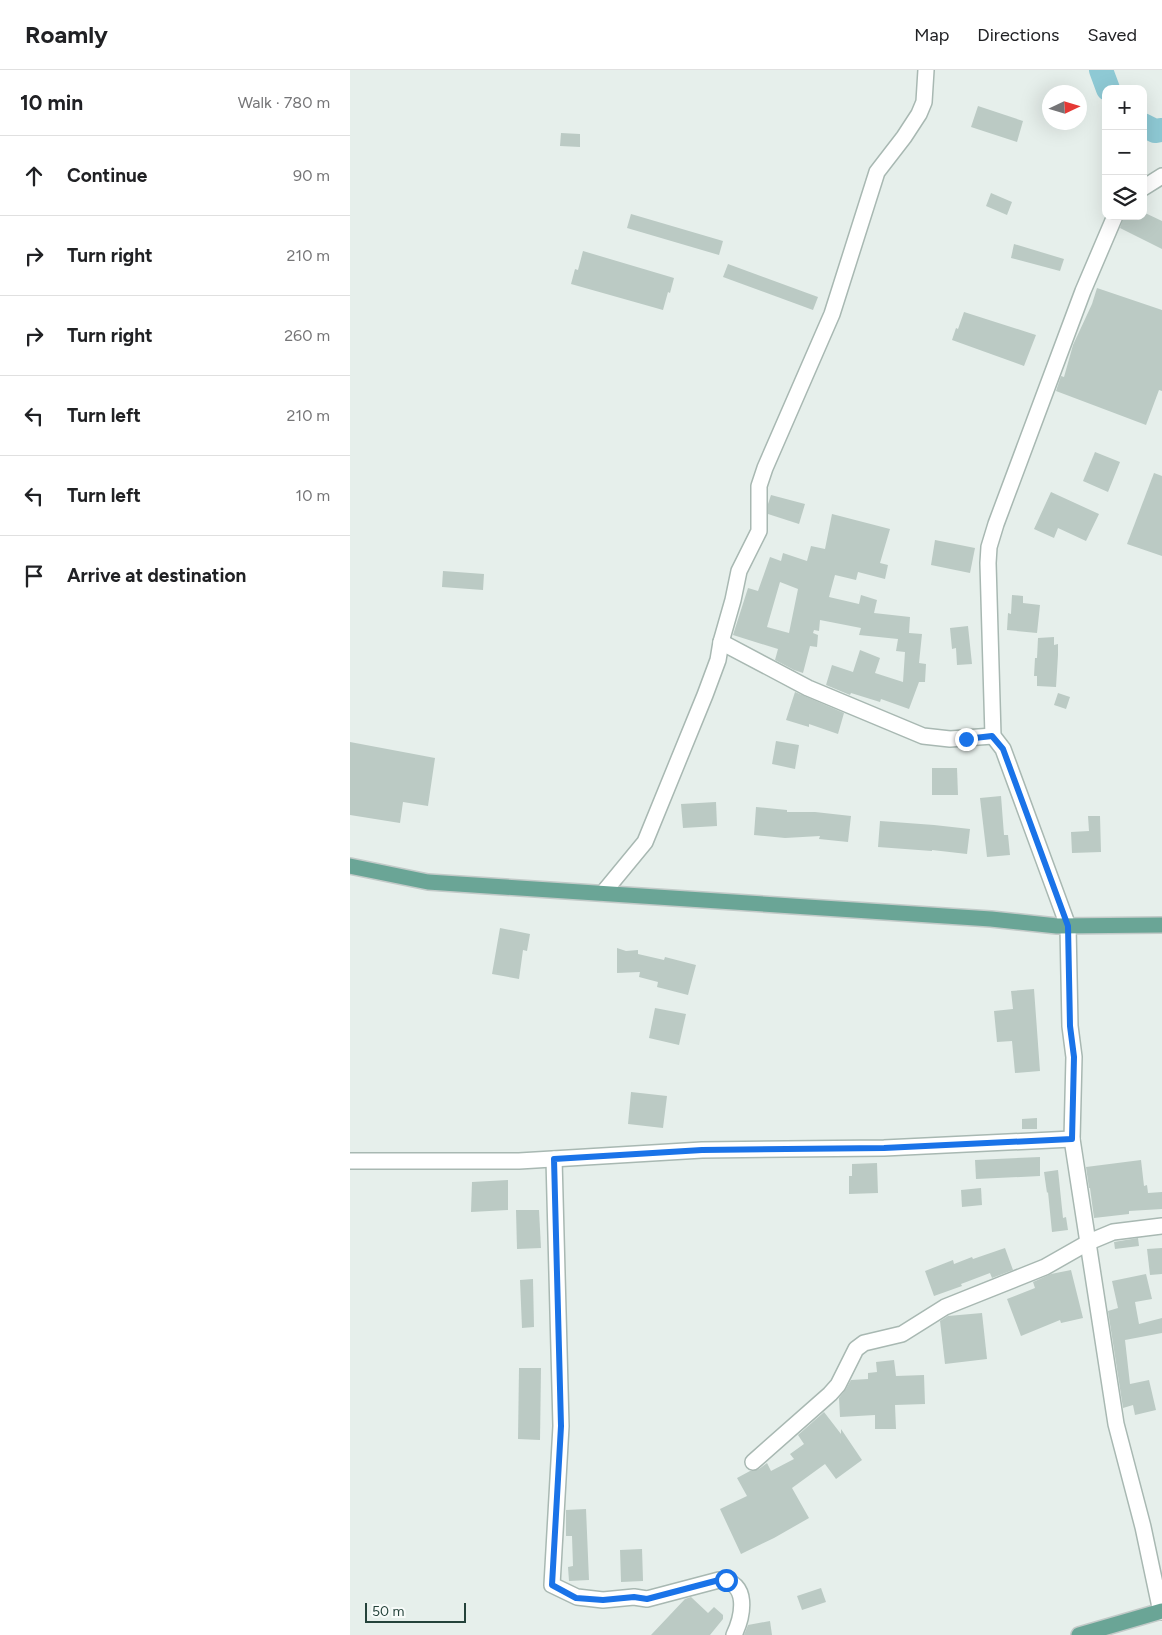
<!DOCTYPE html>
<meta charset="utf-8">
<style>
:root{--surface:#fff;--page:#f2f2f2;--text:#202124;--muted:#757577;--line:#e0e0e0}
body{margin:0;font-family:Figtree,sans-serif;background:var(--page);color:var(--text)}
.controls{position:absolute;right:15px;top:15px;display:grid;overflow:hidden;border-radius:10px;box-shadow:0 5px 20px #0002}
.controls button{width:45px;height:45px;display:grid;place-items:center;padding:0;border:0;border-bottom:1px solid var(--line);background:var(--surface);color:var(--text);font:25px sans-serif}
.compass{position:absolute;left:692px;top:15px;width:45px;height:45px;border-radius:50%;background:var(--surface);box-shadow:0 5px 20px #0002;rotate:86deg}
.scale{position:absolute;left:15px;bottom:12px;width:101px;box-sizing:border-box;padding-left:5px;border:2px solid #24423a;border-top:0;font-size:14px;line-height:18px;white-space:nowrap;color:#24423a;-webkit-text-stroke:4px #f7fbf9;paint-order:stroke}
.stop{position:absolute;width:15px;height:15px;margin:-11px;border:4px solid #1a73e8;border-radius:50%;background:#fff}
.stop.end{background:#1a73e8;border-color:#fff;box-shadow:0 1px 5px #0008}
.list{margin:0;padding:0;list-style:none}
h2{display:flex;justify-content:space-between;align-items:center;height:65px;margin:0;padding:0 20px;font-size:21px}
h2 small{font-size:16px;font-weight:400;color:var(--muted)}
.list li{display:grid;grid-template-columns:32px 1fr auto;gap:15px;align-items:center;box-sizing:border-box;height:80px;padding:0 20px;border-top:1px solid var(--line)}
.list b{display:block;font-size:19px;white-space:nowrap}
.list em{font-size:16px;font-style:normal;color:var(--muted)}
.icon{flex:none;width:28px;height:28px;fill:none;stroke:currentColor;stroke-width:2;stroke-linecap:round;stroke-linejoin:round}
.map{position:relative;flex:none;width:812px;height:1565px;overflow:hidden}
header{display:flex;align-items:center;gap:30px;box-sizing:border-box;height:70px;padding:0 25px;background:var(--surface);border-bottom:1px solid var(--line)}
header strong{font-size:24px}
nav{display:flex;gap:28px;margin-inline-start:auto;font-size:18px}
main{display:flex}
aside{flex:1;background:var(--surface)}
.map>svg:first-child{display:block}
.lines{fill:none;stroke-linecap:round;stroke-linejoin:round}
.river{stroke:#8ec9d4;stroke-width:24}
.building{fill:#bbcac4;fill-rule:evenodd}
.minor-casing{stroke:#a8b8b2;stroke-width:18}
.major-casing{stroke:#c2cac8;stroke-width:18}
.minor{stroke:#fff;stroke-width:15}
.major{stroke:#6aa596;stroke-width:15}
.route{stroke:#1a73e8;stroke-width:6}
</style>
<header>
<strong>Roamly</strong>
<nav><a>Map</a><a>Directions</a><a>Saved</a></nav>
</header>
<main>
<aside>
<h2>10 min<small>Walk · 780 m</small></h2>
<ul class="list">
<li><svg class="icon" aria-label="ahead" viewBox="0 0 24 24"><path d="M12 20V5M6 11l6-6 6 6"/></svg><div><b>Continue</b></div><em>90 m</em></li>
<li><svg class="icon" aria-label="right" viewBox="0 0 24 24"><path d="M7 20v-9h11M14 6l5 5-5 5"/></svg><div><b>Turn right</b></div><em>210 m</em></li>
<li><svg class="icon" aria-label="right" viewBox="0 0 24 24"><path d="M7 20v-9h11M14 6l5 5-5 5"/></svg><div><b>Turn right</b></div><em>260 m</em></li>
<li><svg class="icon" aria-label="left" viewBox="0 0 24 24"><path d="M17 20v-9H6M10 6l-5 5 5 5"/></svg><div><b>Turn left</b></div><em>210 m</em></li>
<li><svg class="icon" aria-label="left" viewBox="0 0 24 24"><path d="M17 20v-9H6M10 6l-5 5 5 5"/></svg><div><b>Turn left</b></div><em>10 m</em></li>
<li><svg class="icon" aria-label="arrive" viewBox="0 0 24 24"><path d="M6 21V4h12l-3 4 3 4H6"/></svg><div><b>Arrive at destination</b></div></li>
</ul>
</aside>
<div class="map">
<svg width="812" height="1565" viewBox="0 0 812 1565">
<rect width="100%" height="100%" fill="#e6efeb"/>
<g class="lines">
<g class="river">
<path d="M751,0l7,19"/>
<path d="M793,55l12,6 7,-1"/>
</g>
</g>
<g class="building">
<path d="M628,36l45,15 -6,21 -46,-15z"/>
<path d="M211,63l19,1v13l-20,-1z"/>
<path d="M641,123l21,9 -5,13 -21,-9z"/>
<path d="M793,142l19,9v28l-42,-21 4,-12h19z"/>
<path d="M281,144l92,27 -4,14 -92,-27z"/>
<path d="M664,174l50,15 -4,12 -49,-13z"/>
<path d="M233,181l91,27 -4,15 -2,-1 -5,18 -92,-26 4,-15 3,1z"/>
<path d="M378,194l90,33 -5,13 -90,-33z"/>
<path d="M747,218l65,22v81l-3,-1 -13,35 -90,-34 5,-15 3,1 9,-32 19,-41z"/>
<path d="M614,242l72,23 -12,31 -72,-26 4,-12 2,1z"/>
<path d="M745,382l25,10 -12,30 -25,-11z"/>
<path d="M804,403l8,3v80l-35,-12z"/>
<path d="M701,422l48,22 -13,27 -28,-13 -4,10 -20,-9z"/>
<path d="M421,425l34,9 -6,20 -31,-10v-10z"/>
<path d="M482,444l58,15 -10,34 8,2 -3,14 -27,-7 -2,8 -21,-5 -6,22 30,7 2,-9 16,5 -3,13 36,4 -1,16 13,1 -3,29 7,1 -1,18h-6l-10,27 -28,-10 -1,3 -29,-9 -1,2 -24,-10 6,-20 21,7 7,-22 20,8 -5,15 28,9 2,-30 -9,-1 2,-12 -39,-4 2,-7 -41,-8 -1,11 -5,-1 -1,3 5,2 -1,12 -7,-1 -7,27 -9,-3 -19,-10 3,-11 -45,-14 15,-47 10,3 12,-34 11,4 2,-8 24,8 4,-15 14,3zM430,512l18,7 -9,44 -22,-6z"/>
<path d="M585,470l40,8 -5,25 -39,-8z"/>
<path d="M93,501l41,3 -1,16 -41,-3z"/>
<path d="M662,525l11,1v7l17,2 -3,28 -30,-3 1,-17 3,1z"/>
<path d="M618,556l4,38 -15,1 -1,-17 -4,1 -2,-21z"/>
<path d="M704,567v8l4,-1v11l-2,32 -19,-1v-10h-3l1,-18h2l1,-20z"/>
<path d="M445,622l49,21 -6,21 -29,-10v3l-23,-7z"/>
<path d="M708,623l12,4 -4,12 -12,-4z"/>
<path d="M426,671l23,4 -4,24 -23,-5z"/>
<path d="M0,672l85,16 -7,48 -25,-4 -3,21 -50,-8z"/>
<path d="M582,698h25l1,27h-26z"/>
<path d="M651,726l3,39h4l2,20 -23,2 -7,-59z"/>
<path d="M366,732l1,24 -34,2 -2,-24z"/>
<path d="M406,737l31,3v2h28l36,4 -3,26 -29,-3 1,-3 -35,2 -31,-3z"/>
<path d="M738,746h12l1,36 -29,1 -1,-21 18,-1z"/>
<path d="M530,751l54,4 36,4 -3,25 -35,-4v1l-54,-4z"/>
<path d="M150,858l30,6 -3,17 -4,-1 -4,29 -27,-5z"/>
<path d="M267,878l9,3 12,-1v4l26,6 1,-3 31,8 -8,30 -31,-8 1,-5 -19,-5 1,-5 -23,1z"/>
<path d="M684,919l6,82 -25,2 -3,-32 -15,1 -3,-31 19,-2 -2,-18z"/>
<path d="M305,938l31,6 -7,31 -30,-7z"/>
<path d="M281,1022l36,4 -4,32 -35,-4z"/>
<path d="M687,1048v11h-15v-10z"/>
<path d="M690,1087v19l-64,3 -1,-19z"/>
<path d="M791,1090l3,26 3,-1 1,8 14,-1v17l-33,2v3l-35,4 -4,-30h-1l-3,-21z"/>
<path d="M527,1093l1,30 -29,1v-18h3v-12z"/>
<path d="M708,1100l5,48 3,-1 2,13 -16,2 -4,-40 -1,1 -3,-21z"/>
<path d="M158,1110v30l-37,2 1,-30z"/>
<path d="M631,1118l1,17 -20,2 -1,-17z"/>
<path d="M166,1140h23l2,38 -24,1z"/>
<path d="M788,1168l1,8 -24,3 -1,-7z"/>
<path d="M655,1178l8,22 -21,8 -2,-5 -29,11 1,2 -28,10 -9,-25 28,-11 1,4 18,-7 1,2z"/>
<path d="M812,1178v26l-12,1 -3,-26z"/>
<path d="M721,1200l12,48 -22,5 -1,-3 -39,16 -14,-37 28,-11 -2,-6 18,-8z"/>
<path d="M796,1204l6,25 -17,3 4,22 23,-6v15l-37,7 5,44 19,-4 7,30 -21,5 -2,-10 -10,3 -15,-97 10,-3 -6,-27z"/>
<path d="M183,1209l1,48 -12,1 -2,-48z"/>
<path d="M632,1243l5,46 -42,5 -5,-43 8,-5z"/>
<path d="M544,1290l2,16 28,-1 1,29 -30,1 1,24h-21v-14l-35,2 -1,-19 7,-9 5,-9 17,-1v-6l9,-1 -1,-10z"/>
<path d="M169,1298h22l-1,72 -22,-1z"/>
<path d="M474,1342l17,22v-5l21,31 -26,19 -11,-15 -33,24 17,30 -35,20 -33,16 -21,-45 27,-13 -10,-18 13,-7 9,-2 8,-6 4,8 23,-12 -4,-5 14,-10 -6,-9z"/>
<path d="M236,1439l3,71 -20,1 -1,-14 5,-1 -1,-30h-6v-26z"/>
<path d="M292,1479l1,32 -22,1 -1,-32z"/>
<path d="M471,1518l5,14 -24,8 -5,-14z"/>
<path d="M341,1527l17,16 6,-6 9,8v4l-13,16h-59l34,-36z"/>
<path d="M420,1551l2,14h-28l4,-10z"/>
</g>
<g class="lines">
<defs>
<g id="minor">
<path d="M793,118l19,-12"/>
<path d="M765,146l-32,75 -87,233 -7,23 -1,16 5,173 10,13 65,177 2,100 4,31 -2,82 44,285 27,103 18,85"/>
<path d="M371,572l87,46 115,48 27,3 43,-3"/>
<path d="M253,823l42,-51 60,-147 13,-35 3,-18 12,-42 6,-29 20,-40v-45l6,-18 67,-154 45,-142 27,-35 15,-23 5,-12 2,-32"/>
<path d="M204,1089l7,267 -9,159 25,12 26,3 31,-3 13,2 72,-19c31,1 24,36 15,55"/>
<path d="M0,1091h169l183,-11 182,-2 188,-9"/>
<path d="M403,1392l77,-68 8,-9 18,-36 8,-6 38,-9 43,-27 100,-40 44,-25 24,-10 49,-6"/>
</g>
<g id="major">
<path d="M0,796l78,16 563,37 66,7 105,-1"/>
<path d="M729,1565l83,-24"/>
</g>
</defs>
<use href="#minor" class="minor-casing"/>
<use href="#major" class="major-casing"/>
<use href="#minor" class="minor"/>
<use href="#major" class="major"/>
</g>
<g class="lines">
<path class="route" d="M376,1510h-7l-72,19 -13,-2 -31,3 -27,-2 -24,-13 9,-159 -7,-267 148,-9 182,-2 188,-9 2,-82 -4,-31 -2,-100 -65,-177 -11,-13 -26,3"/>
</g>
</svg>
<div class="controls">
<button>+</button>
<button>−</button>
<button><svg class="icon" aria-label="layers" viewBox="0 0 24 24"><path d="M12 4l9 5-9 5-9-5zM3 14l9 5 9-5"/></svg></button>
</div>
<svg class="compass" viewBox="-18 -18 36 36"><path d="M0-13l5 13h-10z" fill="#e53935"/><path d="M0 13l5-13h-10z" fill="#757577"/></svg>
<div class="scale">50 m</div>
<div class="stop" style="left:376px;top:1510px"></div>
<div class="stop end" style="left:616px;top:669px"></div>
</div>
</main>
